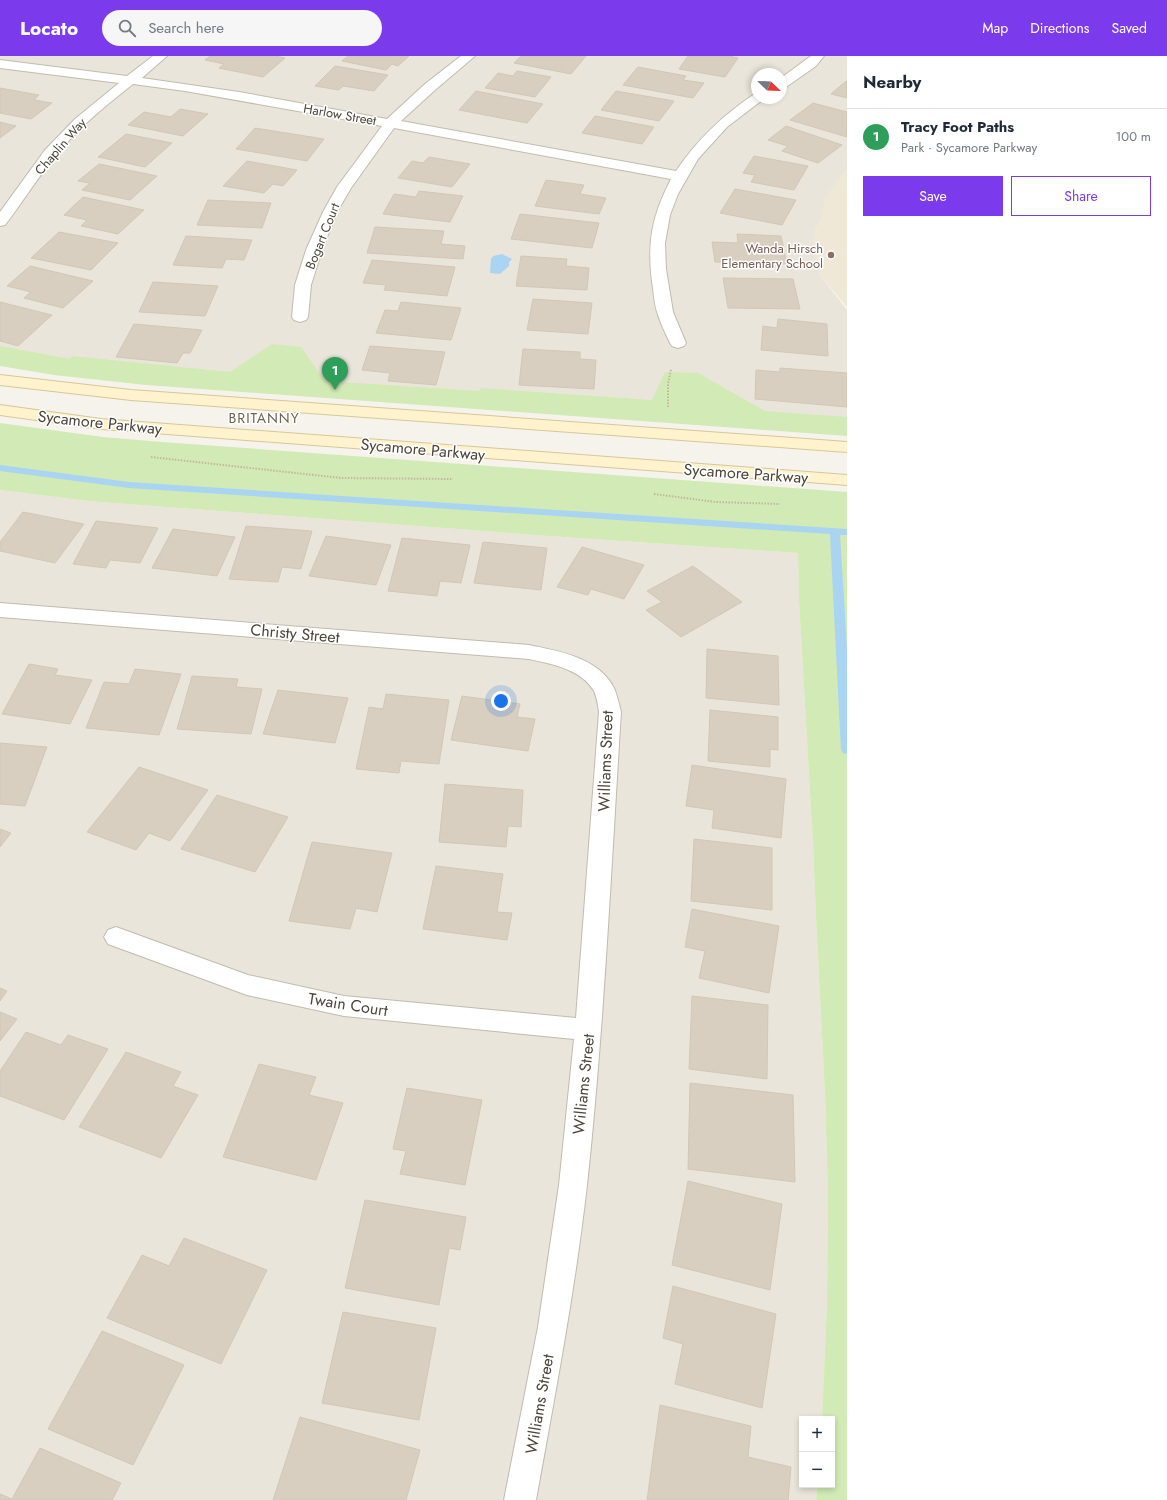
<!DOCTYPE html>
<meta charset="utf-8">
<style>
:root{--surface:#fff;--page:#f6f6f7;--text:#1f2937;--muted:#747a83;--line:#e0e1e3;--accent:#7c3aed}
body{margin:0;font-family:Jost,sans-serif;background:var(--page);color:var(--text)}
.controls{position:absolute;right:12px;bottom:12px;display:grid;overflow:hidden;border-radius:0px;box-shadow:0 2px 6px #0003}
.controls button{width:36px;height:36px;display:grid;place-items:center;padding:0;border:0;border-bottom:1px solid var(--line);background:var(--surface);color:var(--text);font:20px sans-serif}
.compass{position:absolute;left:751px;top:12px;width:36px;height:36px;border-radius:50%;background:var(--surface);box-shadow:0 2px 6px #0003;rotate:113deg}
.you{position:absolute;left:501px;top:645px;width:14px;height:14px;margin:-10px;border:3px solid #fff;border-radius:50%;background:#1a73e8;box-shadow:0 0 0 6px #1a73e833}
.badge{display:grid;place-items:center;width:26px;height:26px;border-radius:50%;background:var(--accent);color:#fff;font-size:13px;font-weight:700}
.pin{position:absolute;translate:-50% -33px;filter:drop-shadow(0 1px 2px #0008)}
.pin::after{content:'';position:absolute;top:21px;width:14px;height:12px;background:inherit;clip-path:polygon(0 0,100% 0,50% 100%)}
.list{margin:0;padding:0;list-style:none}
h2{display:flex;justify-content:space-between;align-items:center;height:52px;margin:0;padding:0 16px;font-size:17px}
h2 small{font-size:13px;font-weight:400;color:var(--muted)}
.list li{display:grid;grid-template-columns:26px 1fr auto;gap:12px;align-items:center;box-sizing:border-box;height:56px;padding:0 16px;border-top:1px solid var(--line)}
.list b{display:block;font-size:15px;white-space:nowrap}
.list p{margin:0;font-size:13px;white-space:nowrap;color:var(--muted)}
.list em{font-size:13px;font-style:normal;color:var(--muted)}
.actions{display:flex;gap:8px;padding:12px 16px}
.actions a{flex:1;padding:9px 0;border:1px solid var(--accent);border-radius:0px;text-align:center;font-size:14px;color:var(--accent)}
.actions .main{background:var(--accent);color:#fff}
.icon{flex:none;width:22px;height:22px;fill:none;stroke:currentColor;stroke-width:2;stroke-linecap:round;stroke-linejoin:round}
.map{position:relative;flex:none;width:847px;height:1444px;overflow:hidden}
header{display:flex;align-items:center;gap:24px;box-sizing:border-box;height:56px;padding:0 20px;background:var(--accent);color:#fff}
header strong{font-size:19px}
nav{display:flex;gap:22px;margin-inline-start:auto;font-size:14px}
.search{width:280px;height:36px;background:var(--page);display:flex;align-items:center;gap:10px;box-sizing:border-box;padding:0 14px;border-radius:22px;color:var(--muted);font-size:15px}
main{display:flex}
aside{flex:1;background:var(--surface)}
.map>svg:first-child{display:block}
.residential{fill:#eae5da;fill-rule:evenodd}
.education{fill:#efe8d6}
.green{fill:#d2eab5}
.water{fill:#a9d4f2}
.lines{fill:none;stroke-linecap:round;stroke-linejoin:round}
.stream{fill:#a9d4f2;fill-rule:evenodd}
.building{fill:#d8cfc1;stroke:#d3c7b4}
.street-casing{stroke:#c2bbae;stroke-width:2}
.secondary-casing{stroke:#d6c79b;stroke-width:2}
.path{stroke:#c4b79f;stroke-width:2;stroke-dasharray:1.5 1.5;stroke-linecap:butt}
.street{fill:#fff;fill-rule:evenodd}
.secondary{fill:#fff3cd;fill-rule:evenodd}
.education-dot{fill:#8d6e63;stroke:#fff;stroke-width:1.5}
.labels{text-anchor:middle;stroke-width:3;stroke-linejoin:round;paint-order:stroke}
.far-street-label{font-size:13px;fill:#4b4439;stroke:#fff}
.far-education-label{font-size:13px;fill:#785e54;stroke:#fff;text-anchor:end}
.far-neighbourhood-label{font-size:14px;letter-spacing:1px;fill:#6e6250;stroke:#fff}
.street-label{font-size:16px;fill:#4b4439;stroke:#fff}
</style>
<header>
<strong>Locato</strong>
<div class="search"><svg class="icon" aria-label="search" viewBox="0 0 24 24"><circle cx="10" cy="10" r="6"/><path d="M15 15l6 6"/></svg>Search here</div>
<nav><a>Map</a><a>Directions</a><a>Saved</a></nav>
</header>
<main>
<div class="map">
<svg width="847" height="1444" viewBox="0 0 847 1444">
<rect width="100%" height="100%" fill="#f6f3ec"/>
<g class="residential">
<path d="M0,0h847v117l-28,101 28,36v110l-519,-36 -253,-23 -75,-13zM757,18h24v24h-24z"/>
<path d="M0,434l88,11 461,35 249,17 1,47 14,244 3,74 9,175 3,104 -1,107 -5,115h-20v66h15l-1,15h-816z"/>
</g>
<path class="education" d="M847,112v139l-28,-33 -7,-38 9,-19 4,-19z"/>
<g class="green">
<path d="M272,288l29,3 24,34 154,10 2,-3 171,12 13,-28 33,1 67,38 82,6v19l-701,-51 -92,-10 -54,-9v-20l70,13 2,-3 158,16z"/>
<path d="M0,367l103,14 59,5 685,50v1008h-31l1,-15h15v-66h-10l5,-115 1,-107 -3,-104 -9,-175 -3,-74 -14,-244 -1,-47 -249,-17 -461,-35 -88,-11z"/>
</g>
<path class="water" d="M502,198l10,5 -3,3v4l-9,8 -10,-1 1,-14 2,-3z"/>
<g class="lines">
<path class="stream" d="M0,409l129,17 718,47v6h-7l7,114v105l-4,-1 -2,-3 -11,-216 -701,-46 -129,-17z"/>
</g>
<g class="building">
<path d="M210,0h65l10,2 -22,19 -44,-9 5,-4 -19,-4z"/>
<path d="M348,0h61l-11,10 -6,-2 -6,6 -44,-9z"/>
<path d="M521,0h65l-15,18 -57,-11z"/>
<path d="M688,0h41l9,2 -13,19 -46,-8z"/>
<path d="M335,10l53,9 -14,16 -31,-5 -4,4 -24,-4z"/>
<path d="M638,11l48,9 -3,4 21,3 -11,15 -70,-13z"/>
<path d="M517,15l34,6 -16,20 -50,-9 13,-15 15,3z"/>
<path d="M846,25l1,1v16l-16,-4z"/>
<path d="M0,32l39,7 -5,5 18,3 -21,16 -31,-6z"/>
<path d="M476,35l67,13 -16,19 -68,-13z"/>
<path d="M616,35l58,10 -15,20 -58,-11z"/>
<path d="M813,47l34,9v25l-57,-17z"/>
<path d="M180,53l28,5 -25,22 -55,-11 16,-13 27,5z"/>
<path d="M595,60l59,11 -12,17 -60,-11z"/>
<path d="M0,66l16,4 -16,12z"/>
<path d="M786,70l56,19 -24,18 -36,-12 6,-5 -20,-6z"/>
<path d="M255,72l69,11 -17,22 -71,-12z"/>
<path d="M126,78l46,9 -27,24 -47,-10z"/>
<path d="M754,100l54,10 -14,24 -43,-8 4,-7 -12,-2z"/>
<path d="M429,101l41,7 -18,23 -54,-9 14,-17 11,2z"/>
<path d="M247,105l50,9 -14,16 -10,-2 -9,9 -41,-7z"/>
<path d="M99,108l58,12 -27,24 -48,-10 8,-7 -12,-2z"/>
<path d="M546,124l38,5 -4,9 26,4 -7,16 -64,-8z"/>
<path d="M735,133l61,11 -14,25 -62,-12z"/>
<path d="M419,135l44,5 -13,26 -67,-8 11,-20 22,3z"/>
<path d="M83,141l61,13 -26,24 -37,-8 6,-6 -23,-5z"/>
<path d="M208,144l63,3 -9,25 -65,-3z"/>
<path d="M520,158l79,9 -7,25 -81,-9z"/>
<path d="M375,171l69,4 -3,13 24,2 -2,13 -96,-6z"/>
<path d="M59,176l59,11 -27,27 -60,-12z"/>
<path d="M737,178l44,2 6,28 -72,-2 -3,-20 26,1z"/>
<path d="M186,180l66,4 -8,20 -18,-1 -4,9 -49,-3z"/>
<path d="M521,200l46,3 -1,7 23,2 -2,22 -71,-4z"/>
<path d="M372,204l83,7 -8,29 -63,-6 2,-5 -23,-2z"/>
<path d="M30,210l63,15 -30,27 -39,-10 7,-6 -24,-6z"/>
<path d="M723,222l70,1 7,30 -72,-1z"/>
<path d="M153,226l65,4 -13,30 -66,-4z"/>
<path d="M533,243l59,4 -4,31 -61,-4z"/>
<path d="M0,246l52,13 -34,31 -18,-5z"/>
<path d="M401,246l60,6 -10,32 -75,-7 9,-23 13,1z"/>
<path d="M778,263l49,5 1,32 -67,-6 2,-24 14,2z"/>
<path d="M134,268l68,6 -12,23h-7l-6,10 -61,-6z"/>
<path d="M370,290l75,6 -9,33 -48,-4 2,-8 -28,-3z"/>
<path d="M523,293l57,3v7l16,1 -2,29 -75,-4z"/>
<path d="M780,312l67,5v34l-92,-8 1,-29 24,2z"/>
<path d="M23,456l61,12 -29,39 -55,-12v-9z"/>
<path d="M96,465l62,7 -18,35 -30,-3 -4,8 -33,-4z"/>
<path d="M246,470l66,5 -11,38 -19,-2 -4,15 -49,-3z"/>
<path d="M173,473l62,8 -18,39 -65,-8z"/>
<path d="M326,480l65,9 -15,40 -67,-9z"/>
<path d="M402,482l68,7 -9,38 -21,-2 -3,15 -49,-5z"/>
<path d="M483,486l64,6 -6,42 -67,-7z"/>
<path d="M582,491l62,18 -20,34 -33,-10 -3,6 -31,-8z"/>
<path d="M693,510l49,36 -61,35 -35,-27 16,-8 -15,-11z"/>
<path d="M707,593l71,7 1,49 -73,-7z"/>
<path d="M29,608l29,5 -3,6 37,5 -22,44 -68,-10z"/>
<path d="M135,613l46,5 -22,61 -73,-7 18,-46 25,2z"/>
<path d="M192,620l46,3 -2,8 26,2 -11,45 -74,-5z"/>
<path d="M278,634l70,8 -13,45 -72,-9z"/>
<path d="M386,638l63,6 -10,64 -38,-3 -2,12 -43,-4 13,-62 14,2z"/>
<path d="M462,640l58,8 -3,13 18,2 -7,32 -77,-11z"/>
<path d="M710,654l68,7v33l-8,-1v18l-62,-6z"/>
<path d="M0,687l47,4 -22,59 -25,-2z"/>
<path d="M692,709l94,14 -5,59 -69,-10 2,-18 -28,-4z"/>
<path d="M139,711l69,23 -38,51 -21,-8 -13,17 -49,-18z"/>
<path d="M445,728l78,6 -2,37 -13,-1 -2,21 -67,-5z"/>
<path d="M217,739l71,22 -33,55 -74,-23z"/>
<path d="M0,773l11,4 -11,14z"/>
<path d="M694,783l78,9v62l-81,-9z"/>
<path d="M312,786l80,11 -15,59 -21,-4 -6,21 -61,-8z"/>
<path d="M436,810l67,8 -6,38 15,1 -5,27 -84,-11z"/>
<path d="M692,853l87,17 -10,67 -70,-15 6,-27 -20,-4z"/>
<path d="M0,932l7,3 -7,10z"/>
<path d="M692,940l76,9 -1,74 -78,-10z"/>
<path d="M0,956l17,7 -17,22z"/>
<path d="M26,976l35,13 7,-10 40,14 -44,71 -64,-24v-25z"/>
<path d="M126,996l55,20 -8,14 25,9 -37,63 -82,-31z"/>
<path d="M259,1008l57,13 -7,18 34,8 -27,77 -93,-23z"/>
<path d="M690,1027l103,12 2,87 -107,-13z"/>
<path d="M407,1032l75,12 -17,85 -65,-11 6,-23 -13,-2z"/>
<path d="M688,1125l94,23 -12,86 -98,-25z"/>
<path d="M365,1144l101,17 -6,33 -11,-2 -10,57 -94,-17z"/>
<path d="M184,1182l83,32 -46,94 -114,-46 35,-63 27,11z"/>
<path d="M673,1230l103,28 -14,94 -87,-24 8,-40 -20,-6z"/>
<path d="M343,1256l93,16 -17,92 -97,-17z"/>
<path d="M102,1275l82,34 -51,100 -85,-36z"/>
<path d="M660,1349l91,21 -3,31 43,10 -3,33h-141z"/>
<path d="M300,1361l120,33 -14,50h-133z"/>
<path d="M40,1392l81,35 -9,17h-112v-6l12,5z"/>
</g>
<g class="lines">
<defs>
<g id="street">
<path d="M153,0h14l-25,22 97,14 148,27 38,-35 36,-28h14l-40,34 -34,31 275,50c21,-31 46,-55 77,-76l4,-1v4h8l-38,29 -29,32 -20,35 -8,21 -5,28 1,26 7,43 13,31 -2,3 -6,2 -6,-2 -2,-3c-4,-9 -9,-18 -12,-28 -4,-11 -4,-22 -6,-33 -5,-41 0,-66 19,-103l-277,-51 -43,60 -14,24 -15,38 -11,35 -3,32 -2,3 -6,2 -6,-2 -2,-3 3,-32 11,-35 17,-38 14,-25 45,-61 -197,-35 -52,-7c-24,19 -49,39 -69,62 -22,24 -39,53 -59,79l-5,1v-14l45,-62 30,-31 44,-36 -119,-15v-8l127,16z"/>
<path d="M811,0h13l-8,10 -30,21 -5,1v-10z"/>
<path d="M0,547l529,42c30,6 70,13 85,43 3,7 5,16 7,24 -10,158 -17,316 -34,473 -12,106 -32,210 -51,315h-32l34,-173 21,-142 15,-146 -230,-23 -97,-21 -139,-51 -4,-7 4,-7 8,-3 132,48 96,21 232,22 23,-306c-1,-6 -2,-15 -5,-21 -13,-22 -42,-27 -65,-32l-529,-42z"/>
</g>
<g id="secondary">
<path d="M0,319l131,15 716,52v10l-716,-52 -131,-15z"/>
<path d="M0,349l101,14 746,56v10l-746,-56 -101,-14z"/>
</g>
</defs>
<use href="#street" class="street-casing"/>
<use href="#secondary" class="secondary-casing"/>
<g class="path">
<path d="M668,351v-23l3,-15"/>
<path d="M151,401l190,21 112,1"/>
<path d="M654,438l62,8 64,2"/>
</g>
<use href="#street" class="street"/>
<use href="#secondary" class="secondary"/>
</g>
<circle class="education-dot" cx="831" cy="199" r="4"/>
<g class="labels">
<g class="far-street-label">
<text transform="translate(340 58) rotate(10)" y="5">Harlow Street</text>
<text transform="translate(60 90) rotate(-49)" y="5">Chaplin Way</text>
<text transform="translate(322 180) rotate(-68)" y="5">Bogart Court</text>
</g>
<g class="far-education-label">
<text x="823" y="197">Wanda Hirsch<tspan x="823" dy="15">Elementary School</tspan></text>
</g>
<g class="far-neighbourhood-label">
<text x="264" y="367">BRITANNY</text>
</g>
<g class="street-label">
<text transform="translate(100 366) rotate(6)" y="6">Sycamore Parkway</text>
<text transform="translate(423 393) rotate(5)" y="6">Sycamore Parkway</text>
<text transform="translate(746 417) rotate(4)" y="6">Sycamore Parkway</text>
<text transform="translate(295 577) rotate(5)" y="6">Christy Street</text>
<text transform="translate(605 705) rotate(-88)" y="6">Williams Street</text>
<text transform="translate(348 948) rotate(9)" y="6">Twain Court</text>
<text transform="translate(583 1028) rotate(-84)" y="6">Williams Street</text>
<text transform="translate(539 1348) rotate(-80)" y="6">Williams Street</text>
</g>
</g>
</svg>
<div class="controls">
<button>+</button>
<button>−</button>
</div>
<svg class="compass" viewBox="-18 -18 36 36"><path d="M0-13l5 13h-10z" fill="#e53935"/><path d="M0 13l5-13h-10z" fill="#747a83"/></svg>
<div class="you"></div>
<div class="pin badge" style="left:335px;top:334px;background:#2e9e5b">1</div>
</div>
<aside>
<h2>Nearby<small></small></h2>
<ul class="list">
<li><span class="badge" style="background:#2e9e5b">1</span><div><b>Tracy Foot Paths</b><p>Park · Sycamore Parkway</p></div><em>100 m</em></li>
</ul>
<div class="actions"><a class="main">Save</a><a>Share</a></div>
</aside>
</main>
